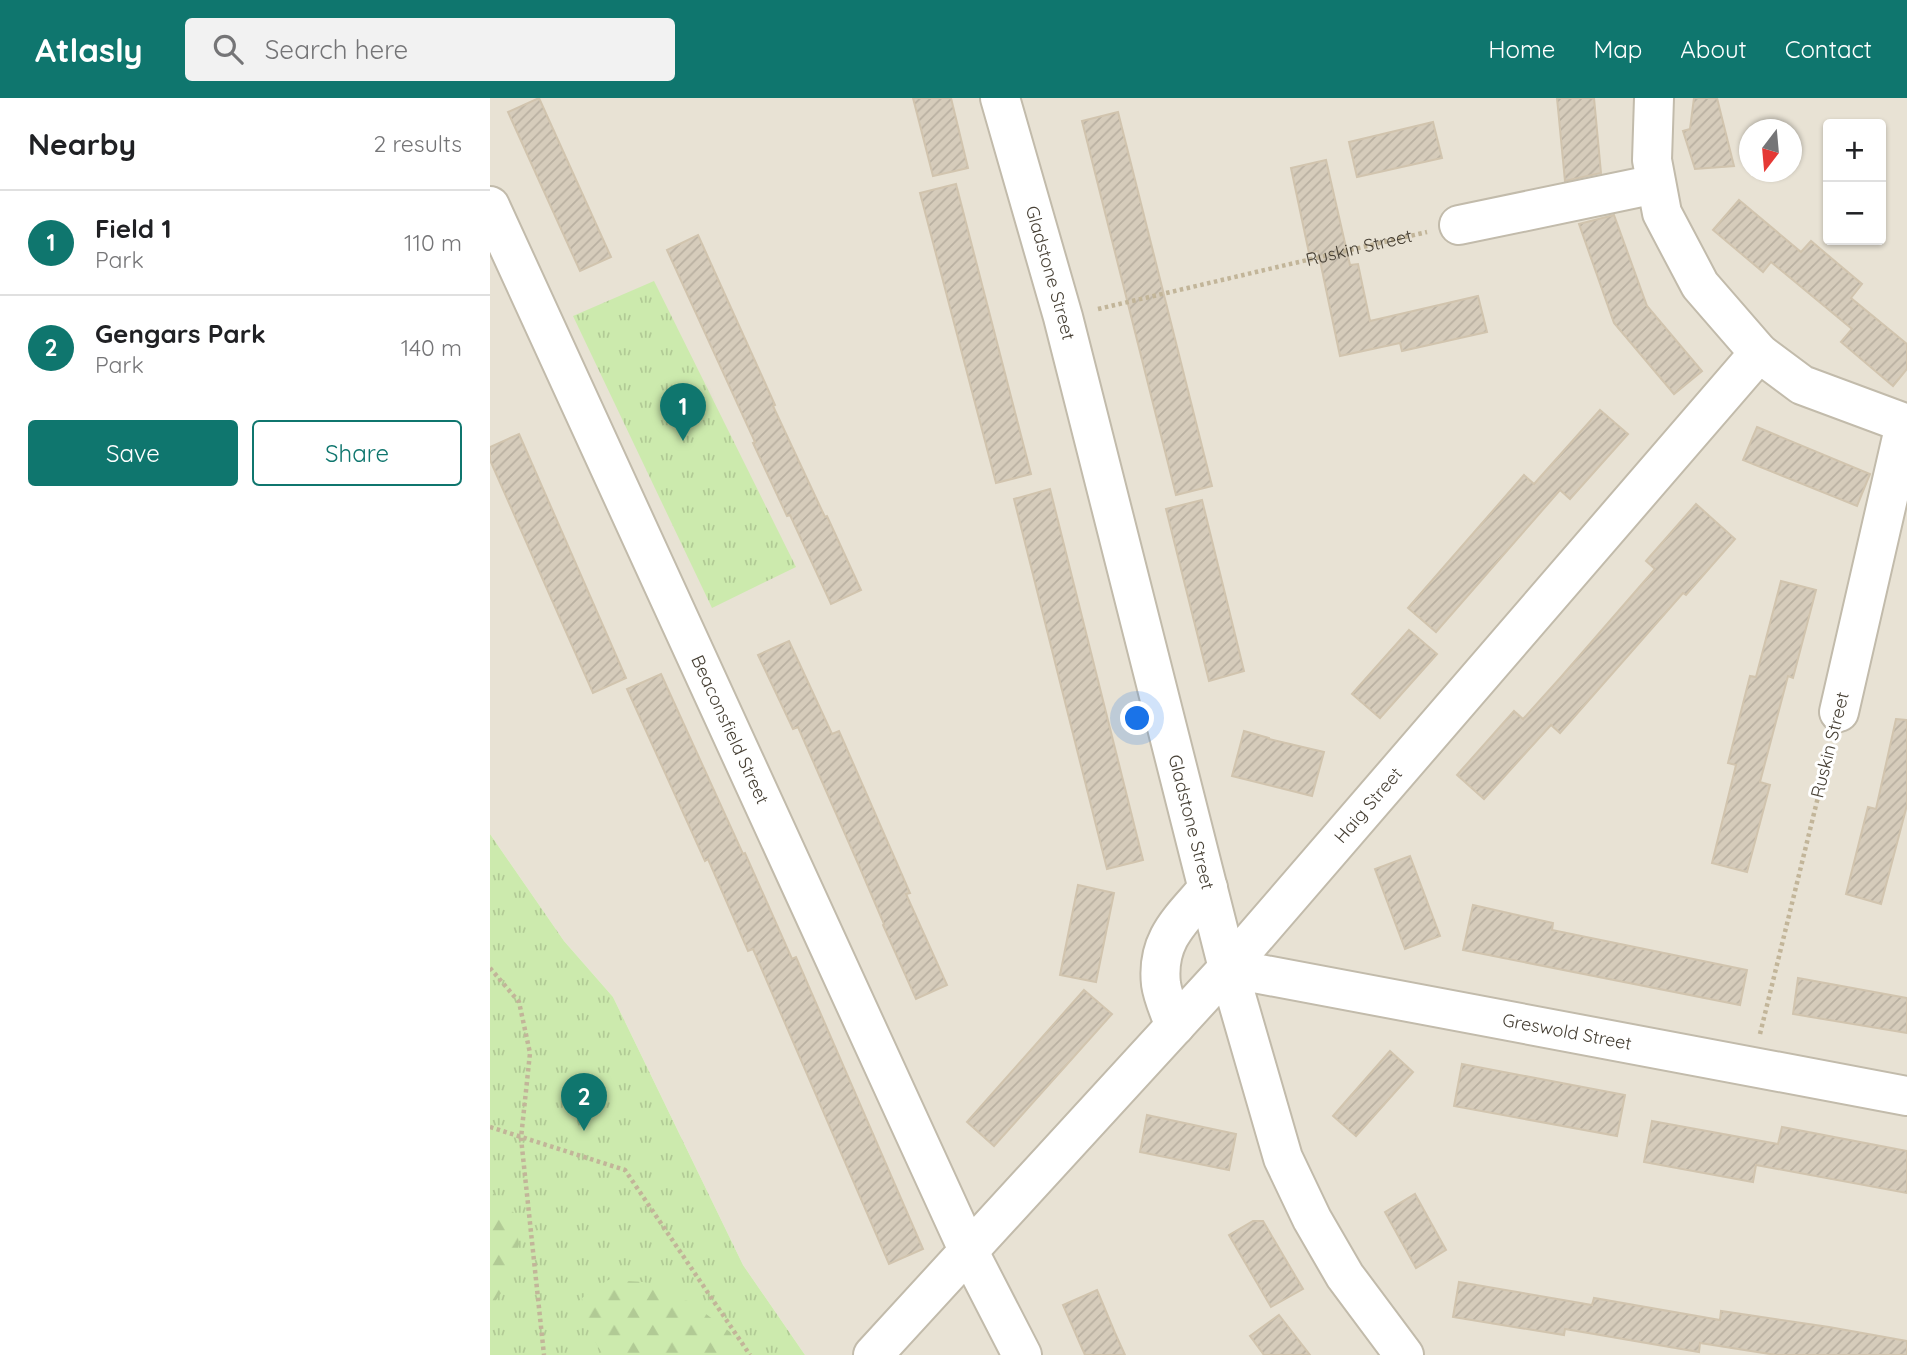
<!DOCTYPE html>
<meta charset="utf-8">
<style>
:root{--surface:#fff;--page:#f2f2f2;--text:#202124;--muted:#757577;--line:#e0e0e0;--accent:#0f766e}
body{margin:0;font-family:Quicksand,sans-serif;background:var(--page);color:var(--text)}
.controls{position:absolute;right:21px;top:21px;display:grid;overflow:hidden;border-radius:7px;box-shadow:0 2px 5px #0004}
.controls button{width:63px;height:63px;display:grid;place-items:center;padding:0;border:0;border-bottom:2px solid var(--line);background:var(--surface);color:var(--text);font:35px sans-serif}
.compass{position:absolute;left:1249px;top:21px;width:63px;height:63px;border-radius:50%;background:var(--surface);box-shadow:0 2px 5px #0004;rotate:196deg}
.you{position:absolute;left:648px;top:621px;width:24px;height:24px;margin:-18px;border:5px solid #fff;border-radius:50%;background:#1a73e8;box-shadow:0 0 0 10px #1a73e833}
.badge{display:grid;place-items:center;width:46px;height:46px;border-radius:50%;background:var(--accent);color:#fff;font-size:23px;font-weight:700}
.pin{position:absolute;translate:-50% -58px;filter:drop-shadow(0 2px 4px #0008)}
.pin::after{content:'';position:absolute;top:37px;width:24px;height:21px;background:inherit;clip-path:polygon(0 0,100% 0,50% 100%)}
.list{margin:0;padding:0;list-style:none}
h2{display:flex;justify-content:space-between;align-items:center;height:91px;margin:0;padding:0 28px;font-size:30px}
h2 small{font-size:23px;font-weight:400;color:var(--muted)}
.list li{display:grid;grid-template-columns:46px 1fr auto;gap:21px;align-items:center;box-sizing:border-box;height:105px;padding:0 28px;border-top:2px solid var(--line)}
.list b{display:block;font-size:26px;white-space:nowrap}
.list p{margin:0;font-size:23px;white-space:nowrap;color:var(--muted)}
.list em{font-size:23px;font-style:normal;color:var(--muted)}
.actions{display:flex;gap:14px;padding:21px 28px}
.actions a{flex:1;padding:16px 0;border:2px solid var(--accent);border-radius:7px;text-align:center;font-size:24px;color:var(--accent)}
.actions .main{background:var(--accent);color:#fff}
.icon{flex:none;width:38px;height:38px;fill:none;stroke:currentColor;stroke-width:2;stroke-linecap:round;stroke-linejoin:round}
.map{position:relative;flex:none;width:1417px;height:1257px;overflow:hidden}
header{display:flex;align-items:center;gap:42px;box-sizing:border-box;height:98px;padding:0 35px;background:var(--accent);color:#fff}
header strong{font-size:33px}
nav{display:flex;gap:38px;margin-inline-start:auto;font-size:24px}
.search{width:490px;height:63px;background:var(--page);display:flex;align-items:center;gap:18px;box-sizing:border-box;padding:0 24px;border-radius:7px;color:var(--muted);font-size:26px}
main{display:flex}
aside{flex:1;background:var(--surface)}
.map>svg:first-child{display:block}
.residential{fill:#e8e2d4;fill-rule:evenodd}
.grass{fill:url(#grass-tufts)}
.forest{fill:url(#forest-firs)}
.building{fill:url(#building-hatch);stroke:#d1c4ae;stroke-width:2}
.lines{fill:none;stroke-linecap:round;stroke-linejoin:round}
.minor-casing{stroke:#c2bbab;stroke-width:42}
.path{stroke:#c2b599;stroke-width:4.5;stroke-dasharray:3.5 3.5;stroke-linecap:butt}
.minor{stroke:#fff;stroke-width:38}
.labels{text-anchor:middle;stroke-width:6;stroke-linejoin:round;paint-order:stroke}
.street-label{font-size:18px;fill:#474035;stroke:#fff}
</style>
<header>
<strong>Atlasly</strong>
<div class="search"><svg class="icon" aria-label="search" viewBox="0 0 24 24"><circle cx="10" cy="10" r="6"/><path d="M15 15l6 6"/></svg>Search here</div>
<nav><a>Home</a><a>Map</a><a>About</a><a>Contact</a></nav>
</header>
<main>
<aside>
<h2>Nearby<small>2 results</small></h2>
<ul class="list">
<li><span class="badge">1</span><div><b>Field 1</b><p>Park</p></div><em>110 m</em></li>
<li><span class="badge">2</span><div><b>Gengars Park</b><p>Park</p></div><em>140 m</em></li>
</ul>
<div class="actions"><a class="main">Save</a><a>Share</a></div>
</aside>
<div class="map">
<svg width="1417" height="1257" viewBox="0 0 1417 1257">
<defs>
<pattern id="grass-tufts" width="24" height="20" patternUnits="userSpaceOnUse" patternTransform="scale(1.75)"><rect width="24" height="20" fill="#cceaad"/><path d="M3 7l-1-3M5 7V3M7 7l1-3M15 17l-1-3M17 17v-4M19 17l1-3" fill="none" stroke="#b1ca95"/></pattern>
<pattern id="forest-firs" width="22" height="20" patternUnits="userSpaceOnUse" patternTransform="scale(1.75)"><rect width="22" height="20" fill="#cceaad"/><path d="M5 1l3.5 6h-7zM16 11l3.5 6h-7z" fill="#b1ca95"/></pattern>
<pattern id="building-hatch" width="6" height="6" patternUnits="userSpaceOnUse" patternTransform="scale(1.75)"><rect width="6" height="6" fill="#d6ccbb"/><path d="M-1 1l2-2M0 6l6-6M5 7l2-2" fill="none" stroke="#b9b0a1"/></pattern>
</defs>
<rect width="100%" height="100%" fill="#f4f0e6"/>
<path class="residential" d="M0,0h1417v1257h-1102l-62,-90 -130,-268 -49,-56 -74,-107zM1338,26h53v116h-53zM1260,32h42v42h-42z"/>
<g class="grass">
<path d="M164,183l142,286 -84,41 -139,-292z"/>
<path d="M0,736l74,107 49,56 130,268 62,90h-315z"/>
</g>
<g class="forest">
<path d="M0,1092l24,23 5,31 -9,36 -20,29z"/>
<path d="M118,1182l36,2 46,20 40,30 12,23h-139l-17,-29 -4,-28z"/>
</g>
<g class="building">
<path d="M49,0l72,159 -31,14 -72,-159z"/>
<path d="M423,0h38l17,70 -35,8z"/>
<path d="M1067,0h37l7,75 -36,8z"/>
<path d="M1204,0h23l17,68 -39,3 -12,-38 7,-2z"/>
<path d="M628,14l94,374 -36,9 -94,-374z"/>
<path d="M943,24l9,36 -85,19 -8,-35z"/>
<path d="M836,62l24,105 8,-1 12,57 108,-25 9,36 -85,19 -2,-8 -60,13 -22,-105 -9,2 -18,-85z"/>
<path d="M466,86l75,290 -35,9 -76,-290z"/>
<path d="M1249,102l62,52 10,-11 51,43 -11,14 56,46v25l-14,17 -52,-44 11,-13 -81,-67 -8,10 -50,-42z"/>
<path d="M1124,117l33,91 55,65 -28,23 -60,-71 -35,-99z"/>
<path d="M208,137l77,170 -2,1 52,111 2,-1 34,74 -30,14 -41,-89 -3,1 -34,-73 2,-1 -88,-192z"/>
<path d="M1110,312l28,24 -58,65 -10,-9 -124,142 -28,-24 116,-133 10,9z"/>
<path d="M1267,329l113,47 -13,32 -114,-46z"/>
<path d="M29,336l107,244 -33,15 -103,-233v-13z"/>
<path d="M560,391l93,371 -36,9 -93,-370z"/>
<path d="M712,402l42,171 -35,10 -43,-172z"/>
<path d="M1206,406l39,35 -49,56 -3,-2 -123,140 -9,-8 -67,74 -27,-24 57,-64 9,8 38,-42 94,-108 -9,-8z"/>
<path d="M1291,483l35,9 -23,88 -5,-2 -28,106 10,3 -23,87 -35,-9 24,-98 -8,-2 22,-87 6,1z"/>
<path d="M919,532l28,24 -57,64 -28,-24z"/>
<path d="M299,543l43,93 7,-3 71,162 -4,1 41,91 -31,14 -33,-74 1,-1 -24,-56 -62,-141 -5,2 -35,-74z"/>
<path d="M171,576l82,180 2,-1 47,106 4,-2 127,292 -34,15 -136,-315 -5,2 -40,-92 -3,2 -78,-172z"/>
<path d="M1406,621l11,1v85l-26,99 -35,-10 22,-87 8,2z"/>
<path d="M754,633l25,7v1l55,13 -12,44 -80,-20z"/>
<path d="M920,758l30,80 -35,13 -30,-80z"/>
<path d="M588,787l36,8 -18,89 -36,-7z"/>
<path d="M983,807l80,18 -1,7 195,40 -7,35 -277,-55z"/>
<path d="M1308,880l109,20v35l-114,-19z"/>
<path d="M594,892l28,24 -118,132 -27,-24z"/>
<path d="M900,953l23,21 -57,64 -23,-20z"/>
<path d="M972,966l163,31 -8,41 -163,-30z"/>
<path d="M657,1017l89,19 -7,36 -89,-18z"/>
<path d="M1162,1023l126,23 4,-17 125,24v42l-151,-28 -3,17 -109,-20z"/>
<path d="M925,1096l31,56 -30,18 -31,-56z"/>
<path d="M763,1123h10l40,68 -32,18 -42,-72z"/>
<path d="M969,1184l133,23 2,-7 126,22 1,-9 108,16 78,14v14h-131l-76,-12 -1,9 -134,-23 -1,6 -56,-9 -55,-9z"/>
<path d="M607,1192l18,43 10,22h-40l-22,-50z"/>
<path d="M789,1217l31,40h-46l-14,-19z"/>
</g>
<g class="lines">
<defs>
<g id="minor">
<path id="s2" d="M510,0l63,219 165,651 55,190 29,61 33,57 59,79"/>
<path d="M1164,0l-2,62 10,53 38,72 59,68 43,32 105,39"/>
<path id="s3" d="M0,108l479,1046 53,103"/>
<path d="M969,127l197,-41"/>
<path d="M1349,614l66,-288"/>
<path id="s4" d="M738,870l679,128"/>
<path d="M685,928c-5,-13 -12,-28 -14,-42 -5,-45 21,-65 47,-96"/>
<path id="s5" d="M383,1257l355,-387 531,-615"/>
</g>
</defs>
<use href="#minor" class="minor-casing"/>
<g class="path">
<path id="s1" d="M608,211l329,-77"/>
<path d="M0,870l29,34 11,51 -9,85 23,217"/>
<path d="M1270,936l71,-290"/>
<path d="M0,1029l135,43 125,185"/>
</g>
<use href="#minor" class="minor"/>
</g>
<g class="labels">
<g class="street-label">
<text dy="6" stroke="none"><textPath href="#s1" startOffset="268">Ruskin Street</textPath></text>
<text dy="6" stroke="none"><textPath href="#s2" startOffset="182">Gladstone Street</textPath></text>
<text dy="6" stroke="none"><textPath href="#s3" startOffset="576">Beaconsfield Street</textPath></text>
<text transform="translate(1340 647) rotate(-76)" y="6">Ruskin Street</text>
<text dy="6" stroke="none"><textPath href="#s5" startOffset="740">Haig Street</textPath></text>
<text dy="6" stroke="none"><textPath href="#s2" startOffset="749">Gladstone Street</textPath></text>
<text dy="6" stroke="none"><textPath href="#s4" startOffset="345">Greswold Street</textPath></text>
</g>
</g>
</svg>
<div class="controls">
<button>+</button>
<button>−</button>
</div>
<svg class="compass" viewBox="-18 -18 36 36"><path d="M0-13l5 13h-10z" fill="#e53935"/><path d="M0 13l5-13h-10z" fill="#757577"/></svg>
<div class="you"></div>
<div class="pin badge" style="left:193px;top:343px">1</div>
<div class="pin badge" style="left:94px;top:1033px">2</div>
</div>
</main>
